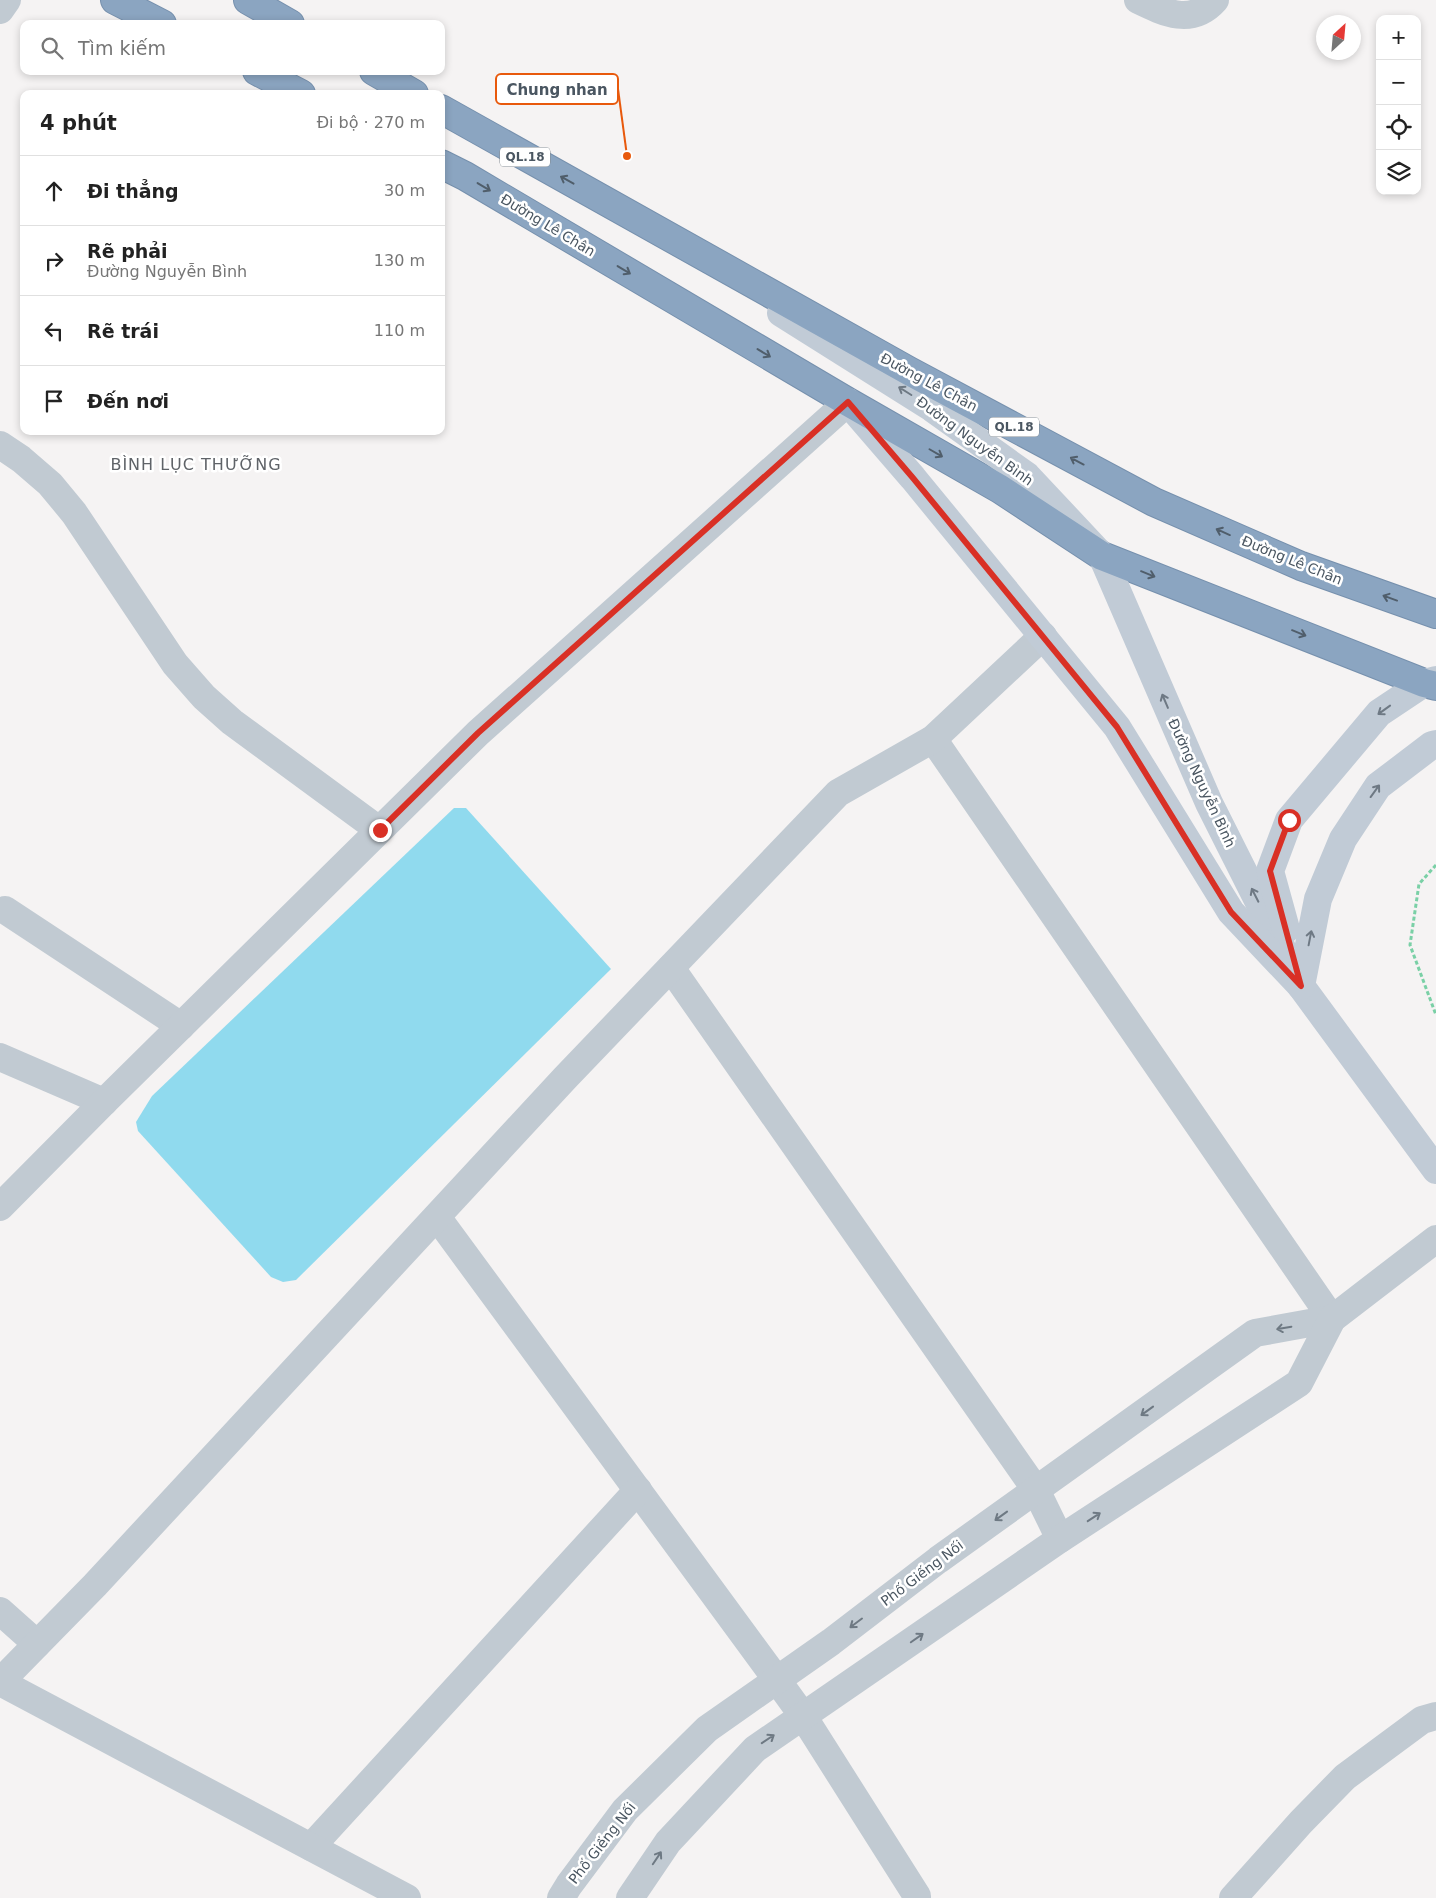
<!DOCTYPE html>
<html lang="vi">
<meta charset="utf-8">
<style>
:root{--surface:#fff;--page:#f2f2f2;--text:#222;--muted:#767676;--line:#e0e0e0}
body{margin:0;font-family:"DejaVu Sans",sans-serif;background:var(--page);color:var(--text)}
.controls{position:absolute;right:15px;top:15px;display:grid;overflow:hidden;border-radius:10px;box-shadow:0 2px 8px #0003}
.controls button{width:45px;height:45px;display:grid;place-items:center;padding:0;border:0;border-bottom:1px solid var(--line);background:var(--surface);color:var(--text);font:25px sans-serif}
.compass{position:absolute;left:1316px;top:15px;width:45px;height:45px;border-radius:50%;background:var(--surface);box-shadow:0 2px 8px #0003;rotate:26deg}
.stop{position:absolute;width:15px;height:15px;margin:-11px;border:4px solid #d93025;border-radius:50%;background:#fff}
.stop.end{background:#d93025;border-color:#fff;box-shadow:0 1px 5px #0008}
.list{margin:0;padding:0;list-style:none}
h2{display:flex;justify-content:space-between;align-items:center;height:65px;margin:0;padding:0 20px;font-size:21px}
h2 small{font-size:16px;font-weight:400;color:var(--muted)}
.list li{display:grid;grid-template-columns:32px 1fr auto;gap:15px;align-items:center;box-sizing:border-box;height:70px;padding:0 20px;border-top:1px solid var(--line)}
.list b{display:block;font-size:19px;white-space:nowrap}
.list p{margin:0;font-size:16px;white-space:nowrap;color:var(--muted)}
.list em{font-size:16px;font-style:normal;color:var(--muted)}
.icon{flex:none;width:28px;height:28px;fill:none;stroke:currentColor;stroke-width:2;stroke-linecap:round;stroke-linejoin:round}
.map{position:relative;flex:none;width:1436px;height:1898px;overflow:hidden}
.search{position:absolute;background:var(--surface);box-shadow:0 2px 8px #0003;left:20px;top:20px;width:425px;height:55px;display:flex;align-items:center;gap:12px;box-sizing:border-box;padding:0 18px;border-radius:10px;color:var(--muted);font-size:19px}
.panel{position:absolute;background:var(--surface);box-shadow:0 2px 8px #0003;left:20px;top:90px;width:425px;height:345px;border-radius:10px}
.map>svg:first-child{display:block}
.water{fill:#90daee}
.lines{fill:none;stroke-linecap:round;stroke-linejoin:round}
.highway-casing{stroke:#7690ad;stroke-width:30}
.path{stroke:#7ad0a6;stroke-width:3;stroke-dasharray:4 2.5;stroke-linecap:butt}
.street{stroke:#c1cad2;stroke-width:28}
.secondary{stroke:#c1cbd6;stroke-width:28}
.highway{stroke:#8ba5c1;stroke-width:28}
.oneway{stroke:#505e6b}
.oneway2{stroke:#6e7984}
.oneway3{stroke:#6e7983}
.route{stroke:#d93025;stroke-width:6}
.labels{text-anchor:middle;stroke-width:5;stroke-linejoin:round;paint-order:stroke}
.shield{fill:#fff;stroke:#808990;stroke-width:1}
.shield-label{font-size:12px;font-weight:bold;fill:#4a5661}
.street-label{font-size:14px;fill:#4a5661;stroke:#fff}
.quarter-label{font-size:16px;letter-spacing:1px;fill:#5f6368;stroke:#fff}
.leader{fill:none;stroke:#e8590c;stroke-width:2}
.callout-dot{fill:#e8590c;stroke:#fff;stroke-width:2}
.callout{fill:#fff;stroke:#e8590c;stroke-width:2}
.callout-label{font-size:15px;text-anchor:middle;font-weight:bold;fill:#4a5661}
</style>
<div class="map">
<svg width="1436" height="1898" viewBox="0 0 1436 1898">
<rect width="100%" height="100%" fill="#f5f3f3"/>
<path class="water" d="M454,808h12l145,161 -315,311 -13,2 -12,-5 -133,-146 -2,-9 16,-26z"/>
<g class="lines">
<defs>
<g id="highway">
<path d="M115,0l47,24"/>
<path d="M248,0l42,24"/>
<path d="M257,71l44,23"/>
<path d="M374,71l40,23"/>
<path d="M441,109l468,262 245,131 147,64 135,48"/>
<path d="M441,164l24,12 383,226 152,87 102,67 322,127 12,3"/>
</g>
</defs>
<use href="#highway" class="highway-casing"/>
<path class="path" d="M1436,865l-17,19 -9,61 26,70"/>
<g class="street">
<path d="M1138,0c27,13 54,26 77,0"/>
<path d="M0,10l7,-10"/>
<path d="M0,445l21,14 29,25 24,29 101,151 29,33 28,25 147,108"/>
<path d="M933,739l399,580"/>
<path d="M5,910l176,116"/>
<path d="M671,968l365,522 24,49"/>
<path d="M0,1057l104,45"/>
<path d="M0,1207l104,-105 374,-369 370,-331"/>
<path d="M437,1217l340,463 26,36 114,180v2"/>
<path d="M0,1611l37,33"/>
<path d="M311,1847l327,-357"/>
<path d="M407,1898l-407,-216 95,-97 470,-507 273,-285 95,-54 110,-103"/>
<path d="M561,1898l8,-13 56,-75 82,-81 124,-87 107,-82 317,-227 77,-14"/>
<path d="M630,1898l38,-56 87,-93 305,-210 239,-156 33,-64 104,-80"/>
<path d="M1233,1898l68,-76 44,-45 77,-57 14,-4"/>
</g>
<g class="secondary">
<path d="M781,313l151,95 95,68 75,80 107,247 92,183"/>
<path d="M850,405l63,73 204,249 114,185 70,74 135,184"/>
<path d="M1286,929l-16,-58 19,-51 90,-107 45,-30 12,-3"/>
<path d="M1301,986l17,-87 25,-60 35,-53 54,-41 4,-1"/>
</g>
<use href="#highway" class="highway"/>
</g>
<defs><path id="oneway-shaft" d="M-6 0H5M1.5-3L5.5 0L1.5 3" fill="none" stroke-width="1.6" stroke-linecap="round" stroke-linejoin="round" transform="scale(1.25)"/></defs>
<g class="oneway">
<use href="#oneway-shaft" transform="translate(567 180) rotate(-151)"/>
<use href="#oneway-shaft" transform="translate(484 187) rotate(31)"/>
<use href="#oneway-shaft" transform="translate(624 270) rotate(31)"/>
<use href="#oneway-shaft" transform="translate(764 353) rotate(31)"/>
<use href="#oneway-shaft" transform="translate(936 453) rotate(30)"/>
<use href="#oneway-shaft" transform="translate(1077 461) rotate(-152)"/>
<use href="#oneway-shaft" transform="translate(1223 532) rotate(-156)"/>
<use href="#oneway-shaft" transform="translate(1148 574) rotate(22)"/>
<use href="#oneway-shaft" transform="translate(1390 598) rotate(-160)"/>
<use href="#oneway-shaft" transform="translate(1299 633) rotate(22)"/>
</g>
<g class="oneway2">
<use href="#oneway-shaft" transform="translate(905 391) rotate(-148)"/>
<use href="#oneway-shaft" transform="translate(1165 701) rotate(-113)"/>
<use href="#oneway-shaft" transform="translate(1384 710) rotate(144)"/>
<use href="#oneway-shaft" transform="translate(1375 791) rotate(-54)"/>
<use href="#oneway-shaft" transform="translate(1255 895) rotate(-117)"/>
<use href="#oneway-shaft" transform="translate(1310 938) rotate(-79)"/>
</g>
<g class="oneway3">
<use href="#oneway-shaft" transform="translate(1284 1328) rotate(170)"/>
<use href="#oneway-shaft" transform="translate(1147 1411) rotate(144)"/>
<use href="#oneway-shaft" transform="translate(1001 1516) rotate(144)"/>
<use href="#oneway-shaft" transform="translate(1094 1517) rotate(-33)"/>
<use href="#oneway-shaft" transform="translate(856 1623) rotate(143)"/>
<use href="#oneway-shaft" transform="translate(917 1638) rotate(-35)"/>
<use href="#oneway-shaft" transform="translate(768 1739) rotate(-34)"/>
<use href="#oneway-shaft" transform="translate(657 1858) rotate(-56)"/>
</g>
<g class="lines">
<path class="route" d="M380,830l98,-97 370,-331 65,76 204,249 114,185 70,74 -31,-115 19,-51"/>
</g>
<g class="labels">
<g class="shield">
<rect x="500" y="147.5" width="50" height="19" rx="4"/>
<rect x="989" y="417.5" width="50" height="19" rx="4"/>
</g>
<g class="shield-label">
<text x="525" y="161">QL.18</text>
<text x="1014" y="431">QL.18</text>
</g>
<g class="street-label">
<text transform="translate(548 225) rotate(31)" y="5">Đường Lê Chân</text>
<text transform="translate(929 382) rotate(28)" y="5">Đường Lê Chân</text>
<text transform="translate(975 441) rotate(36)" y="5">Đường Nguyễn Bình</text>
<text transform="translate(1292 560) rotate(22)" y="5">Đường Lê Chân</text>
<text transform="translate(1202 783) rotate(65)" y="5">Đường Nguyễn Bình</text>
<text transform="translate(922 1573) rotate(-37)" y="5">Phố Giếng Nối</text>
<text transform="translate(602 1843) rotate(-52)" y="5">Phố Giếng Nối</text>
</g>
<g class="quarter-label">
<text x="196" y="470">BÌNH LỤC THƯỠNG</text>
</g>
</g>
<path class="leader" d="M627 156L618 89"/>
<circle class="callout-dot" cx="627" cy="156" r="5"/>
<rect class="callout" x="496" y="74" width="122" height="30" rx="5"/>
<g class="callout-label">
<text x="557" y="95">Chung nhan</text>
</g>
</svg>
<div class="controls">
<button>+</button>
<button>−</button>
<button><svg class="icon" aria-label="locate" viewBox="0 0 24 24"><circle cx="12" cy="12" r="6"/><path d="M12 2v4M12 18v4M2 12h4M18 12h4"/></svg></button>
<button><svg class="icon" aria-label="layers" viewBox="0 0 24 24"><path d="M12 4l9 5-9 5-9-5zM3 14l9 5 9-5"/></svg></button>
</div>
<svg class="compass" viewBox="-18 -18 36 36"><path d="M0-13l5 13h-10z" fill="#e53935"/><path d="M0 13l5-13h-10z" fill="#767676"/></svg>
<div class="stop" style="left:1289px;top:820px"></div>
<div class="stop end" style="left:380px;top:830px"></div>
<div class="search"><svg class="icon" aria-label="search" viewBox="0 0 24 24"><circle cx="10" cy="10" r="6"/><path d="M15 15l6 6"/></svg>Tìm kiếm</div>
<section class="panel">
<h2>4 phút<small>Đi bộ · 270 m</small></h2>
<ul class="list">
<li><svg class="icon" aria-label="ahead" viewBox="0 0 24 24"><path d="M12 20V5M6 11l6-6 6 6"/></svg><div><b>Đi thẳng</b></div><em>30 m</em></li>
<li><svg class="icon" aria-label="right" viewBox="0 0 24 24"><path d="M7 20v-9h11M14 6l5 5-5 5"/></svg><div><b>Rẽ phải</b><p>Đường Nguyễn Bình</p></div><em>130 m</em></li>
<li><svg class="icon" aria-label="left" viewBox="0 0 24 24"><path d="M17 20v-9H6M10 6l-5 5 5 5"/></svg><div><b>Rẽ trái</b></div><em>110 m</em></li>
<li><svg class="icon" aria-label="arrive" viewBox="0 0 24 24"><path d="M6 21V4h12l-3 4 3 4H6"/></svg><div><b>Đến nơi</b></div></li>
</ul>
</section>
</div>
